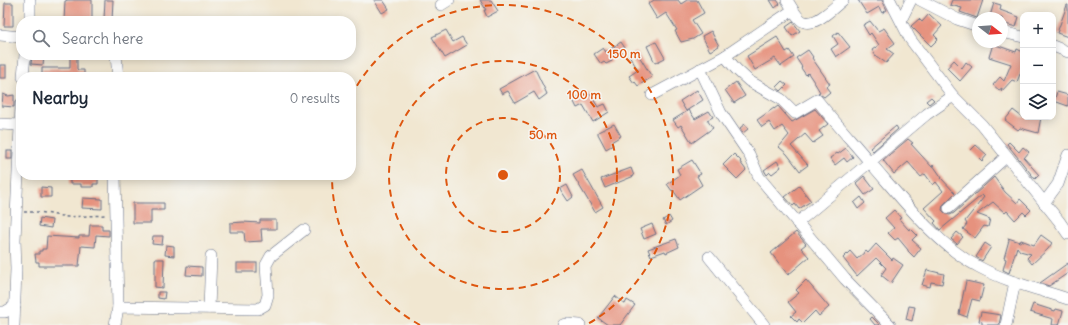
<!DOCTYPE html>
<meta charset="utf-8">
<style>
:root{--surface:#fff;--page:#f2f2f3;--text:#1f2937;--muted:#747a83;--line:#e0e1e3}
body{margin:0;font-family:Delius,sans-serif;background:var(--page);color:var(--text)}
.controls{position:absolute;right:12px;top:12px;display:grid;overflow:hidden;border-radius:8px;box-shadow:0 2px 10px #0003}
.controls button{width:36px;height:36px;display:grid;place-items:center;padding:0;border:0;border-bottom:1px solid var(--line);background:var(--surface);color:var(--text);font:20px sans-serif}
.compass{position:absolute;left:972px;top:12px;width:36px;height:36px;border-radius:50%;background:var(--surface);box-shadow:0 2px 10px #0003;rotate:107deg}
.list{margin:0;padding:0;list-style:none}
h2{display:flex;justify-content:space-between;align-items:center;height:52px;margin:0;padding:0 16px;font-size:17px}
h2 small{font-size:13px;font-weight:400;color:var(--muted)}
.icon{flex:none;width:22px;height:22px;fill:none;stroke:currentColor;stroke-width:2;stroke-linecap:round;stroke-linejoin:round}
.map{position:relative;flex:none;width:1068px;height:325px;overflow:hidden}
.search{position:absolute;background:var(--surface);box-shadow:0 2px 10px #0003;left:16px;top:16px;width:340px;height:44px;display:flex;align-items:center;gap:10px;box-sizing:border-box;padding:0 14px;border-radius:16px;color:var(--muted);font-size:15px}
.panel{position:absolute;background:var(--surface);box-shadow:0 2px 10px #0003;left:16px;top:72px;width:340px;height:108px;border-radius:16px}
.map>svg:first-child{display:block}
.building{fill:#e6927e}
.lines{fill:none;stroke-linecap:round;stroke-linejoin:round}
.minor-casing{stroke:#666f86;stroke-width:12}
.path{stroke:#666f86;stroke-width:1.5;stroke-dasharray:3 3;stroke-linecap:butt}
.minor{stroke:#fff;stroke-width:11}
.ring{fill:none;stroke:#de5710;stroke-width:2;stroke-dasharray:7 5}
.centre{fill:#de5710;stroke:#f6f6f2;stroke-width:2}
.ring-label{font-size:12px;text-anchor:middle;font-weight:bold;fill:#de5710;stroke:#f6f6f2;stroke-width:3;stroke-linejoin:round;paint-order:stroke}
</style>
<div class="map">
<svg width="1068" height="325" viewBox="0 0 1068 325">
<rect width="100%" height="100%" fill="#f6f6f2"/>
<filter id="ink" filterUnits="userSpaceOnUse"><feTurbulence type="fractalNoise" baseFrequency=".025" numOctaves="2"/><feDisplacementMap in="SourceGraphic" scale="8" xChannelSelector="R" yChannelSelector="G"/><feConvolveMatrix kernelMatrix="1 2 1 2 8 2 1 2 1" color-interpolation-filters="sRGB"/></filter>
<filter id="wash" filterUnits="userSpaceOnUse"><feTurbulence type="fractalNoise" baseFrequency=".012" numOctaves="4" result="noise"/><feDisplacementMap in="SourceGraphic" scale="16" xChannelSelector="R" yChannelSelector="G"/><feGaussianBlur stdDeviation="0.9" result="paint"/><feColorMatrix in="noise" values="0 0 0 0 0 0 0 0 0 0 0 0 0 0 0 0 0 1.4 0 .05"/><feComposite in="paint" operator="in"/></filter>
<g filter="url(#wash)">
<rect width="100%" height="100%" fill="#f1e7d1"/>
<g id="blocks">
<g class="building">
<path d="M68,0h24v21h-28l1,-20z"/>
<path d="M105,0h8l-1,20 -8,-1z"/>
<path d="M374,0h9l6,9 -7,4z"/>
<path d="M480,0h11l7,11 -11,6 -3,-7h2z"/>
<path d="M654,0h24l3,4 6,-4h10l7,13 -12,7 9,14 -8,5 -12,3 -6,-11 2,-1 -11,-17 -9,6 -9,-15z"/>
<path d="M770,0h7l3,4 -5,4z"/>
<path d="M858,0h24l5,10 -5,3 -3,-6 -12,7z"/>
<path d="M952,0h31l-6,18 -17,-6 2,-4 -12,-3z"/>
<path d="M5,3h8v23h-9z"/>
<path d="M994,3l7,2 -1,5 19,7 -3,10 -14,-4v-5h-10v-2h-2z"/>
<path d="M1067,5h1v32l-11,-4z"/>
<path d="M929,14l13,12 -8,9 4,4 -7,7 -20,-20 8,-7 3,3z"/>
<path d="M870,21l8,10 6,-3 11,15 -8,6 7,5 -8,9 -10,-7 -4,-6 7,-5 -8,-12 -2,2 -6,-10z"/>
<path d="M793,22l7,9 -8,5 -6,-9z"/>
<path d="M446,30l7,12 9,-5 5,8 -22,13 -13,-21z"/>
<path d="M711,31l8,15 -9,5 -8,-15z"/>
<path d="M838,32l12,15 -14,10 -5,-8 7,-5 -5,-8z"/>
<path d="M777,37l9,15 3,-2 5,7 -13,9 -6,-8 -20,12 -8,-14z"/>
<path d="M621,42l4,6 -15,10 2,3 -6,3 -2,-2 -3,2 -7,-10 9,-6 3,4z"/>
<path d="M656,42l9,16 -10,5 -8,-17z"/>
<path d="M993,44l23,8 1,-3 6,3v14l-6,16 -5,-2 -11,12 1,-4 -3,2 -6,-5 7,-8 4,4 7,-17 -22,-7z"/>
<path d="M808,50l5,7 -1,1 18,26 -4,3 4,5 -6,5 -6,-4 2,-1 -6,-10 -6,-9 -2,2 -5,-7 1,-1 -6,-9z"/>
<path d="M636,51l16,26 -14,9 -3,-4 -1,1 -5,-7 9,-6 -9,-15z"/>
<path d="M32,55h12l-1,10 -12,-1z"/>
<path d="M70,55h7v14l1,1h6v7h-42v-9h28z"/>
<path d="M954,60l8,8 4,-6 6,5 -12,14 -13,-13z"/>
<rect x="0" y="65" width="6" height="13"/>
<path d="M535,69l12,25 -8,6 -5,-8 -19,11 -7,-12 -6,3 -3,-5z"/>
<path d="M782,81l5,4 -6,6 -5,-4z"/>
<path d="M736,82l9,14 -11,7 -9,-13z"/>
<path d="M697,90l6,10 -17,11 -6,-10z"/>
<path d="M587,92l2,3 1,-1 8,13 7,-3 4,8 -16,10 -10,-17 -6,3 -4,-8z"/>
<path d="M1057,92l11,3v11l-14,-5z"/>
<path d="M3,94l5,2 6,-1v12l-12,-1z"/>
<path d="M931,97l3,3 -5,4 -3,-3z"/>
<path d="M778,106l14,16 23,-13 13,15 -9,7 4,5 -10,7 -8,-9 -14,12 17,19 -8,6 -13,-17 -8,-7 10,-12 -7,-9 -7,5 -6,-9 -7,5 -5,-7 17,-12v1z"/>
<path d="M689,110l6,9 14,-8 4,6 -6,3 6,8 -21,15 -11,-18 -3,2 -5,-7z"/>
<path d="M1013,110l9,7h19l-3,16 -18,-5 -2,2 -13,-10z"/>
<path d="M614,124l7,12 -10,6 2,3 -7,4 -8,-15v-2z"/>
<path d="M745,124l3,5 -5,4 -3,-5z"/>
<path d="M896,126l2,3 -25,22 -3,-3z"/>
<path d="M908,139l5,4 -2,1 21,23 1,-2 9,13h-1l14,15 -12,12 -1,5 4,4 4,1 4,-2 40,-36 11,15 12,11 3,-4 11,11 -5,5 -3,-3 -8,8 -8,-9 -2,2 -12,-11 -16,12 13,5 -2,8 -4,-1 -9,12 -12,-9 4,-5 -2,-3 19,-24 -2,-2 -42,35 -6,-7 2,-2 -12,-13 19,-17 -7,-9 -3,3 -8,-11 -4,3 -13,-15 -14,12 -11,-14z"/>
<path d="M1009,142l10,10 4,-5 6,5 -5,6 15,17 -4,4 -28,-35z"/>
<path d="M976,145l11,10 -5,6 -11,-11z"/>
<path d="M846,148l7,9 -6,5 -3,-4 -9,7 -5,-7 7,-5 1,1z"/>
<rect x="7" y="151" width="5" height="8"/>
<path d="M734,154l7,7 -1,1 6,8 -9,9 -14,-14z"/>
<path d="M692,160l9,14 -4,2 5,9 -22,15 -7,-10 -1,1 -5,-7 13,-9 -3,-6z"/>
<path d="M777,161l4,6 -9,7 -2,-2 -3,3 -3,-5z"/>
<path d="M631,168l3,8 -29,12 -4,-9z"/>
<path d="M582,170l21,37 -8,5 -22,-37z"/>
<path d="M864,176l10,13 -9,6 -9,-12z"/>
<path d="M70,177h28v7h-5v3h-12v-3h-11z"/>
<path d="M567,185l6,12 -5,4 -8,-12z"/>
<path d="M799,186l12,15 -12,8 -4,-5 -2,2 -8,-9z"/>
<path d="M41,187l10,1v9h-10z"/>
<path d="M861,197l4,6 -7,6 -4,-6z"/>
<path d="M83,198l19,1v10l-20,-1z"/>
<path d="M133,203h31v7h-13v13h-18z"/>
<path d="M894,210l7,8 -2,1 10,11 1,-2 7,7 -5,5 9,8 -7,9 -6,-6v-1l-10,-12 -3,2 -7,-7 6,-5 -9,-10z"/>
<path d="M669,216l3,5 -6,4 -3,-5z"/>
<path d="M40,218l12,2 -1,8 -12,-2z"/>
<path d="M260,220h16v9h-15l1,12 -17,1 -1,-10h-14v-9l13,-1 17,1z"/>
<path d="M652,224l4,10 -12,5 -4,-10z"/>
<path d="M90,225h12v5h7v6l-13,-1 -1,12 -14,-1 -2,20h-40v-4h-3l-1,-8h4v-3h3v-2h4l1,-13 32,2v-2h10z"/>
<path d="M796,232l10,12 -5,4 8,9 -21,18 -17,-22z"/>
<path d="M957,232l6,5 -6,7 -6,-5z"/>
<path d="M1041,235l11,8 -4,6 -16,15 -5,-6 4,-4 -11,-3 -3,-4 -8,26 -6,-3 3,-11 -2,-1 5,-18 -1,-2 12,4 1,-2 13,5z"/>
<path d="M153,236h10l-1,9 -10,-1z"/>
<path d="M676,239l3,8 -13,6 -1,-2 -14,5 -3,-7z"/>
<path d="M985,243l6,4 -9,14 -6,-4z"/>
<path d="M876,244l16,16 1,-2 10,7 -12,18 -10,-8 5,-7 -10,-10 -19,18 -14,-18 7,-7 7,8 9,-8 2,2z"/>
<path d="M166,245l8,1v10l-9,-1z"/>
<path d="M155,259h9l-1,29 -8,-1z"/>
<rect x="237" y="263" width="20" height="9"/>
<path d="M1068,263v10l-19,13 -9,-3z"/>
<path d="M187,266l15,1v9l-16,-1z"/>
<path d="M927,270l17,4 -2,10 -11,-2 -1,5 -8,-2z"/>
<path d="M806,280l23,27 -10,9 -4,-5 -12,12 -4,-4 -2,3 -6,-6 5,-4 -8,-10 11,-9 -3,-3z"/>
<path d="M966,281l18,4 -4,16 -8,-2 -5,18 -8,-3z"/>
<path d="M158,292h7l-1,7 -6,-1z"/>
<path d="M615,296l10,8 2,-4 8,5 -15,20h-12l-10,-7z"/>
<path d="M1033,304l22,7 1,-2 7,2 -4,14h-7l1,-6 -23,-7z"/>
<path d="M909,306l6,1 -3,14 -6,-2z"/>
<path d="M981,312l20,3 -2,10h-17v-3l-3,-1z"/>
<path d="M872,317l8,8h-5l-5,-6z"/>
</g>
</g>
</g>
<g filter="url(#ink)">
<use href="#blocks" fill-opacity="0" stroke="#666f86" stroke-width="1"/>
<g class="lines">
<defs>
<g id="minor">
<path d="M787,0c4,6 8,15 14,20 12,10 33,-13 42,-20"/>
<path d="M890,0l20,39 43,57 29,29 77,96 9,13"/>
<path d="M920,0l37,19 21,7"/>
<path d="M441,5l8,-5"/>
<path d="M901,20l10,-20"/>
<path d="M30,21v-21"/>
<path d="M1002,32l21,5"/>
<path d="M0,35l21,2"/>
<path d="M1053,46l15,6"/>
<path d="M116,55l2,22"/>
<path d="M725,56l11,13 13,12 32,18 14,14 22,-13c16,20 34,40 51,60 32,36 68,85 111,107 28,15 59,22 89,32"/>
<path d="M700,69l21,44 28,41 10,23 86,102 45,46"/>
<path d="M23,77l2,-22"/>
<path d="M652,95l73,-39 68,-46"/>
<path d="M0,124l19,1"/>
<path d="M115,175l3,132"/>
<path d="M1044,203l14,-19 10,-29"/>
<path d="M949,208l58,-52"/>
<path d="M797,223l130,-109 26,-18"/>
<path d="M709,257l55,68"/>
<path d="M209,308l2,-52"/>
<path d="M0,312h5l10,-6"/>
<path d="M14,325l2,-56 -1,-29 6,-136"/>
<path d="M115,325l3,-18 140,2 7,-4 3,-10 -2,-30 5,-9 33,-26"/>
<path d="M563,325l5,-1 12,1"/>
<path d="M1006,325l9,-43"/>
</g>
</defs>
<use href="#minor" class="minor-casing"/>
<path class="path" d="M24,212h15l28,5 39,-2"/>
<use href="#minor" class="minor"/>
</g>
</g>
<g class="ring">
<circle cx="503" cy="175" r="57"/>
<circle cx="503" cy="175" r="114"/>
<path d="M420 325A171 171 0 0 1 332 175M351 96A171 171 0 1 1 586 325"/>
</g>
<circle cx="503" cy="175" r="6" class="centre"/>
<g class="ring-label">
<text x="624" y="58">150 m</text>
<text x="584" y="99">100 m</text>
<text x="543" y="139">50 m</text>
</g>
</svg>
<div class="controls">
<button>+</button>
<button>−</button>
<button><svg class="icon" aria-label="layers" viewBox="0 0 24 24"><path d="M12 4l9 5-9 5-9-5zM3 14l9 5 9-5"/></svg></button>
</div>
<svg class="compass" viewBox="-18 -18 36 36"><path d="M0-13l5 13h-10z" fill="#e53935"/><path d="M0 13l5-13h-10z" fill="#747a83"/></svg>
<div class="search"><svg class="icon" aria-label="search" viewBox="0 0 24 24"><circle cx="10" cy="10" r="6"/><path d="M15 15l6 6"/></svg>Search here</div>
<section class="panel">
<h2>Nearby<small>0 results</small></h2>
<ul class="list">
</ul>
</section>
</div>
